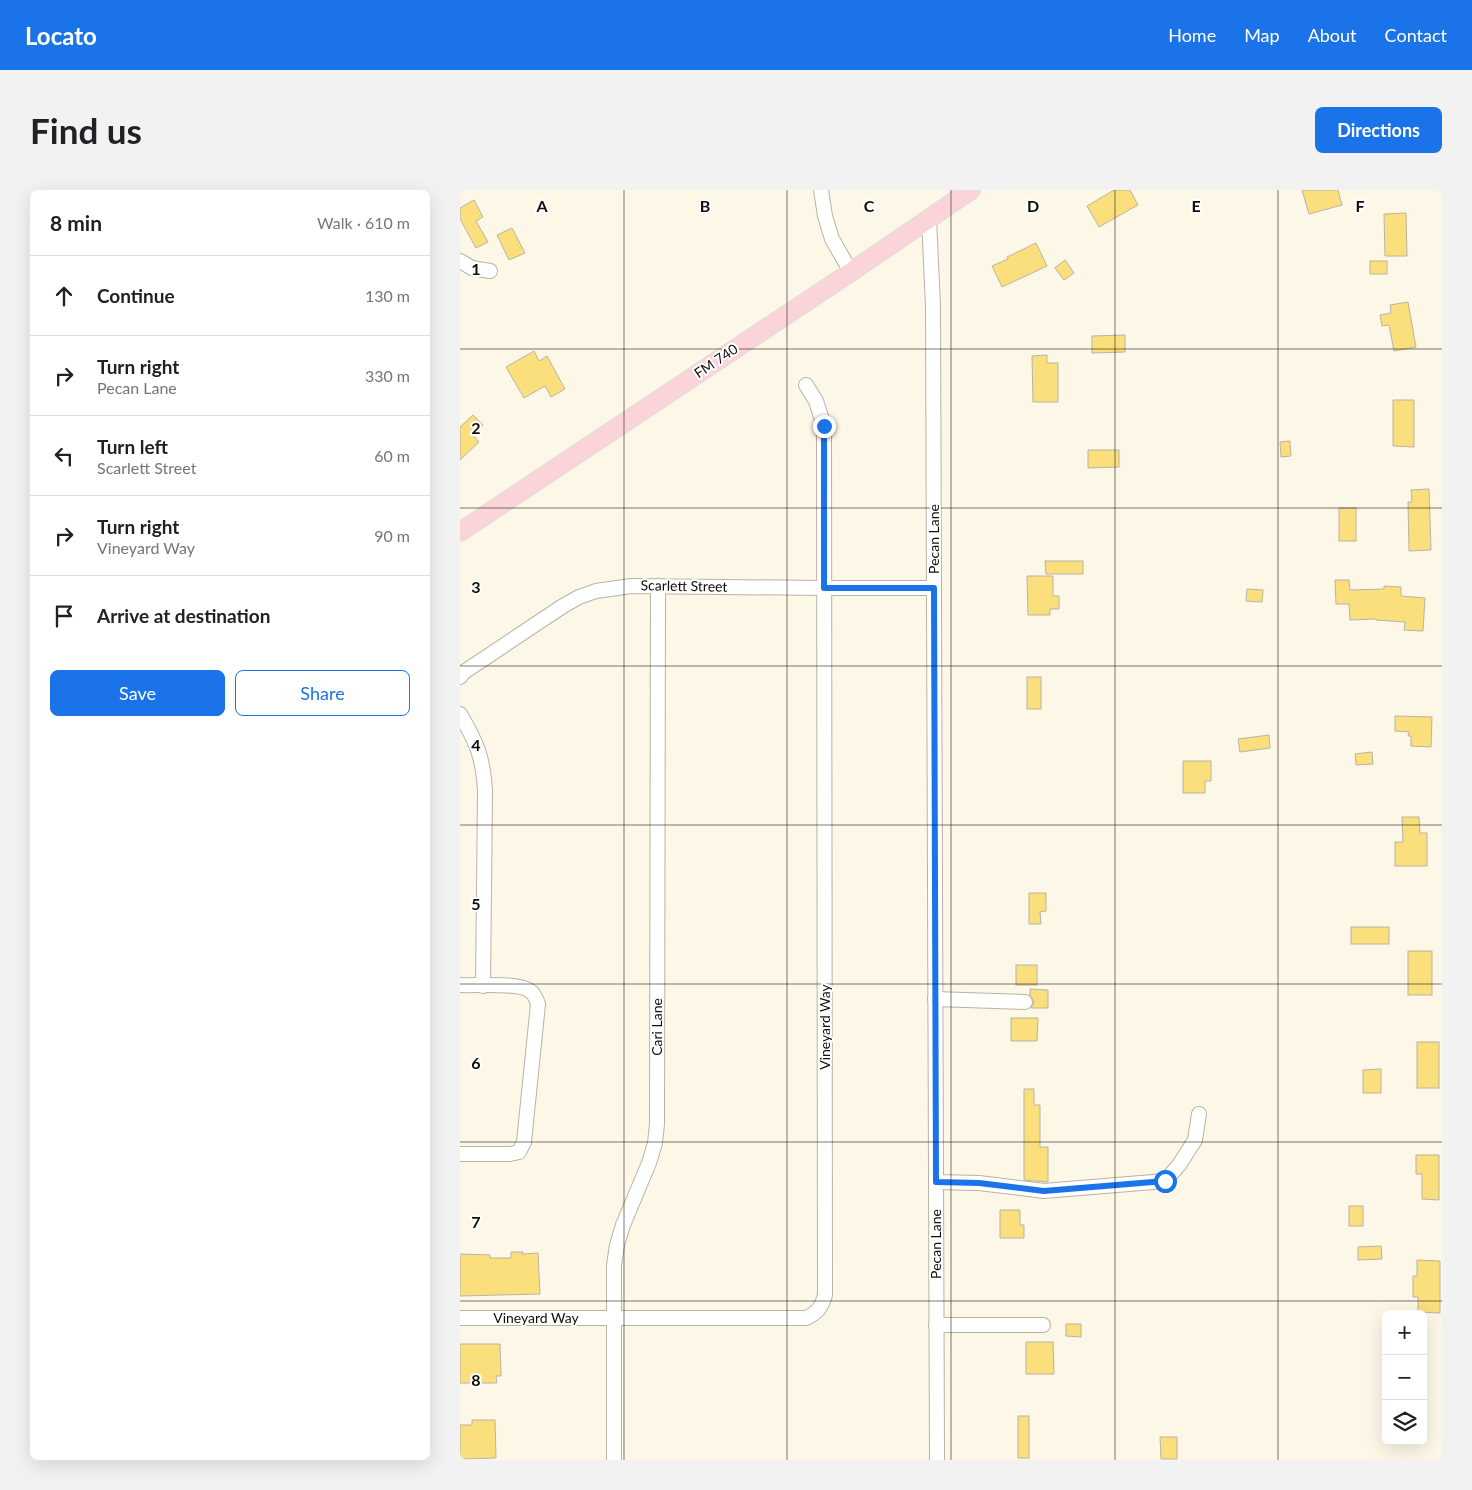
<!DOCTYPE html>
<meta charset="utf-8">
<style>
:root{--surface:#fff;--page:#f2f2f2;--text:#202124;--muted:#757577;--line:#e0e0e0;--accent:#1a73e8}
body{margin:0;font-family:Lato,sans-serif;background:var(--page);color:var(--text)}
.controls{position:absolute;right:15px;bottom:15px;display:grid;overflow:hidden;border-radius:8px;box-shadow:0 5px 20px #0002}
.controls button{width:45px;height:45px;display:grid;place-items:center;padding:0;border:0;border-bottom:1px solid var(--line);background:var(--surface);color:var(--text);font:25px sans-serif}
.stop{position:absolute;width:15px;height:15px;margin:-11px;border:4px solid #1a73e8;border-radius:50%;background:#fff}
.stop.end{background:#1a73e8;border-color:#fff;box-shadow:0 1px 5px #0008}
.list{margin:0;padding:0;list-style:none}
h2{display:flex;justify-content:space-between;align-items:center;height:65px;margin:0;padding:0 20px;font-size:21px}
h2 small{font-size:16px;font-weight:400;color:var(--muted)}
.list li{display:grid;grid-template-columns:32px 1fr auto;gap:15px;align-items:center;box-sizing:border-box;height:80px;padding:0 20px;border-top:1px solid var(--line)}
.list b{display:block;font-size:19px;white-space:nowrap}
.list p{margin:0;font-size:16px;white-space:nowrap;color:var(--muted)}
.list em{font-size:16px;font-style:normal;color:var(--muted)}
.actions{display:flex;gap:10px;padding:15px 20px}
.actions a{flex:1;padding:11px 0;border:1px solid var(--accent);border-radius:8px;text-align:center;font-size:18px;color:var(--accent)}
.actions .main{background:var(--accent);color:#fff}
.icon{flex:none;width:28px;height:28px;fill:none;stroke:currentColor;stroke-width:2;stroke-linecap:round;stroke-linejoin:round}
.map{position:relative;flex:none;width:982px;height:1270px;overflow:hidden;border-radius:8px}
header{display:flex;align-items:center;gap:30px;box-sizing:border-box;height:70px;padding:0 25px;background:var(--accent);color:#fff}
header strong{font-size:24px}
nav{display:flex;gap:28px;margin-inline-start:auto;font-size:18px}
.intro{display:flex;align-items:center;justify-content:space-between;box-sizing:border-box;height:120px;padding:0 30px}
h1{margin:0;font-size:35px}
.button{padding:12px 22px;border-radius:8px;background:var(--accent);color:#fff;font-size:18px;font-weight:700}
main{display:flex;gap:30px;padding:0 30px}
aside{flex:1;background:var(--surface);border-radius:8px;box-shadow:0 5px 20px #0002}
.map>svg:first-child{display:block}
.building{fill:#fbdf7c;stroke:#b8b4a5}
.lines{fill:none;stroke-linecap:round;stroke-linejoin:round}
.minor-casing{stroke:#b8b3a4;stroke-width:16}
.major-casing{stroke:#dddddc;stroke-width:20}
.minor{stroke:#fff;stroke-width:14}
.major{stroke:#fbd4d9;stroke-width:18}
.route{stroke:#1a73e8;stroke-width:6}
.grid{fill:none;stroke:#0f0d08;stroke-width:1;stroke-opacity:0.55}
.labels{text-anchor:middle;stroke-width:4;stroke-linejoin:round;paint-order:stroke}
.street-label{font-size:14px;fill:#0f0d08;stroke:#fff}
.grid-label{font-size:16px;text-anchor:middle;font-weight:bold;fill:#0f0d08;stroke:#fff;stroke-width:4;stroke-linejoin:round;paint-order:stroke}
</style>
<header>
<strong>Locato</strong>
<nav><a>Home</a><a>Map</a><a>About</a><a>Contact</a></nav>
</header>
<div class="intro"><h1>Find us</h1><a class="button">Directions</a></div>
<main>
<aside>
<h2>8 min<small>Walk · 610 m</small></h2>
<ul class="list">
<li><svg class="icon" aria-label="ahead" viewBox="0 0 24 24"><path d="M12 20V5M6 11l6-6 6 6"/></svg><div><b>Continue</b></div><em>130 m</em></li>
<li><svg class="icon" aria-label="right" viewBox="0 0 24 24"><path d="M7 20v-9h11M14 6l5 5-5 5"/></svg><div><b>Turn right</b><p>Pecan Lane</p></div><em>330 m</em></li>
<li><svg class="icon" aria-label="left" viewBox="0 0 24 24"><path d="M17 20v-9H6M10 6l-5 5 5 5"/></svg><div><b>Turn left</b><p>Scarlett Street</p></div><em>60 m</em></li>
<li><svg class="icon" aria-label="right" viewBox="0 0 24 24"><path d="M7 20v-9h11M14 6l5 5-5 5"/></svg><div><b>Turn right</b><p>Vineyard Way</p></div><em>90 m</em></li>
<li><svg class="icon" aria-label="arrive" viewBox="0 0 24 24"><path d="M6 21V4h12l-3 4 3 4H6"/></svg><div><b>Arrive at destination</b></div></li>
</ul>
<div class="actions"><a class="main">Save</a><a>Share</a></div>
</aside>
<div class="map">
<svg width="982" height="1270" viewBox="0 0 982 1270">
<rect width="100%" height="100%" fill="#fcf7e7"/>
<g class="building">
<path d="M654,0h16l8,15 -39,22 -12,-21z"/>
<path d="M842,0h36l4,15 -33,9z"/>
<path d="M14,10l9,17 -7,4 12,21 -12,6 -16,-29v-11z"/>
<path d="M946,23l1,43h-22l-1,-42z"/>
<path d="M52,38l13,25 -16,7 -12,-25z"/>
<path d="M576,53l11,23 -45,21 -10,-21 16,-7 -1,-2z"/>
<path d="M605,70l9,13 -10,7 -9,-12z"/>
<rect x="910" y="71" width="17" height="13"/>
<path d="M948,112l8,45 -22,4 -5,-26 -7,1 -2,-11 11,-2 -1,-8z"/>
<path d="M665,145v17l-33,1v-17z"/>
<path d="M74,161l5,10 8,-5 18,33 -14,8 -6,-11 -21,12 -18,-31z"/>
<path d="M587,165v8h11v39h-25l-1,-46z"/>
<path d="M933,210h21v47l-21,-1z"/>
<path d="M13,225l10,10 -10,10 6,7 -19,18v-33z"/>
<path d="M830,251l1,15 -10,1 -1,-15z"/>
<path d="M628,260h31v17l-31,1z"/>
<path d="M969,299l2,61 -22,1 -1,-49h4l-1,-12z"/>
<rect x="879" y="318" width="17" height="33"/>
<path d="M585,371h38v13h-37z"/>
<path d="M567,386h26v20h6v13h-9v6h-22z"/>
<path d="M875,390h14l1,10 34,-1v-3l17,1v9l24,2 -2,33 -19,-1 1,-8 -29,-2v-1l-26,1 -1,-16h-13z"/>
<path d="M787,399l16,1 -1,12 -16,-1z"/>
<rect x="567" y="487" width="14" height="32"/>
<path d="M935,526l37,1 -1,30 -20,-1v-10h-3l1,-4 -14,-1z"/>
<path d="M809,545l1,13 -30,4 -2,-13z"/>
<path d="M912,562l1,12 -17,1 -1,-11z"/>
<path d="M723,571h28v20h-6v12h-22z"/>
<path d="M942,627h17l1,16h7v33h-32v-24h8z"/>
<path d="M569,703h17v18l-6,1 1,12h-12z"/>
<rect x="891" y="737" width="38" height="17"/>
<rect x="948" y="761" width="24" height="44"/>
<rect x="556" y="775" width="21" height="20"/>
<path d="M570,799l18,1v18h-17l3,-6 -4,-7z"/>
<path d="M551,828h27l-1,23h-26z"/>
<rect x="957" y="852" width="22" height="46"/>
<path d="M921,879v24h-18v-23z"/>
<path d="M564,899h10v16h6v42h8v35l-24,-2z"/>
<path d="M956,965h23v45l-17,-1v-25h-6z"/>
<rect x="889" y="1016" width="14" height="20"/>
<path d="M540,1020h20v15h4v13h-24z"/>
<path d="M921,1056l1,13 -24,1v-13z"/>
<path d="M51,1062h12l-1,2 16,-1 2,41 -80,2v-42l30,1v3h21z"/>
<path d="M957,1070l23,1v52l-22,-1v-15h-5v-21h4z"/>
<path d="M606,1134h15v13l-15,-1z"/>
<path d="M566,1152h27l1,32h-28z"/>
<path d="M0,1154h40l1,32h-5l1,7h-37z"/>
<rect x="558" y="1226" width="11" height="42"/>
<path d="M12,1230h23l1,38 -36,1v-34h12z"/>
<path d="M700,1247h17v22h-16z"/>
</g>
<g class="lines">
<defs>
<g id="minor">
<path d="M361,0l4,26 7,23 19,33"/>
<path d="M469,28l4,88 4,1154"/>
<path d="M0,71l12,7 18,3"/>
<path d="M0,487l4,-5 99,-66 16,-9 17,-6 35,-5 193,2h110"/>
<path d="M0,524c17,29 23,43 25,77l-2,195"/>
<path d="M0,795c15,1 60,-3 70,6 5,3 6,8 8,13l-14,138 -5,10 -9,2h-50"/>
<path d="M475,809l90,3"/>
<path d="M476,992l43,1 65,8 121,-10 14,-16 16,-25 4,-26"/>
<path d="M0,1128h346c12,-5 16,-12 19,-23l-1,-869 -8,-25 -10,-16"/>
<path d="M476,1135h107"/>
<path d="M154,1270v-195l3,-20 6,-20 26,-62 6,-20 2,-19 1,-538"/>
</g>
<path id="major" d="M0,342l391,-260 120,-82"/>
</defs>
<use href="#minor" class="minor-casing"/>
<use href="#major" class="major-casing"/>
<use href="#minor" class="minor"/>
<use href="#major" class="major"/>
</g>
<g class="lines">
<path class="route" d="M364,236v162h110l2,594 43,1 65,8 121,-10"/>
</g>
<path class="grid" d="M164,0v1270M327,0v1270M491,0v1270M655,0v1270M818,0v1270M0,159h982M0,318h982M0,476h982M0,635h982M0,794h982M0,952h982M0,1111h982"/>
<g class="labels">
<g class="street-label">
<text transform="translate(256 171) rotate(-34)" y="5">FM 740</text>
<text transform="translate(474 349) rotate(-90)" y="5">Pecan Lane</text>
<text transform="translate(224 396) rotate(1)" y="5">Scarlett Street</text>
<text transform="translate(197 837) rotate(-90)" y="5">Cari Lane</text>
<text transform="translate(365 837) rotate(-90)" y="5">Vineyard Way</text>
<text transform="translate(476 1054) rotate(-90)" y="5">Pecan Lane</text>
<text x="76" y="1133">Vineyard Way</text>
</g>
</g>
<g class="grid-label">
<text x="82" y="22">A</text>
<text x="245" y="22">B</text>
<text x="409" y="22">C</text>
<text x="573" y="22">D</text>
<text x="736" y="22">E</text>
<text x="900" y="22">F</text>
<text x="16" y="85">1</text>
<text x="16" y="244">2</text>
<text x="16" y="403">3</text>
<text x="16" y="561">4</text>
<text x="16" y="720">5</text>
<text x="16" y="879">6</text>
<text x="16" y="1038">7</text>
<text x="16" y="1196">8</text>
</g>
</svg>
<div class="controls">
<button>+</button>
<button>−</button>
<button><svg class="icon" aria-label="layers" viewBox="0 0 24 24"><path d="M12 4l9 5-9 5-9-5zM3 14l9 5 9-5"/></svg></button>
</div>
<div class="stop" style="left:705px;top:991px"></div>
<div class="stop end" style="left:364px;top:236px"></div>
</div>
</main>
